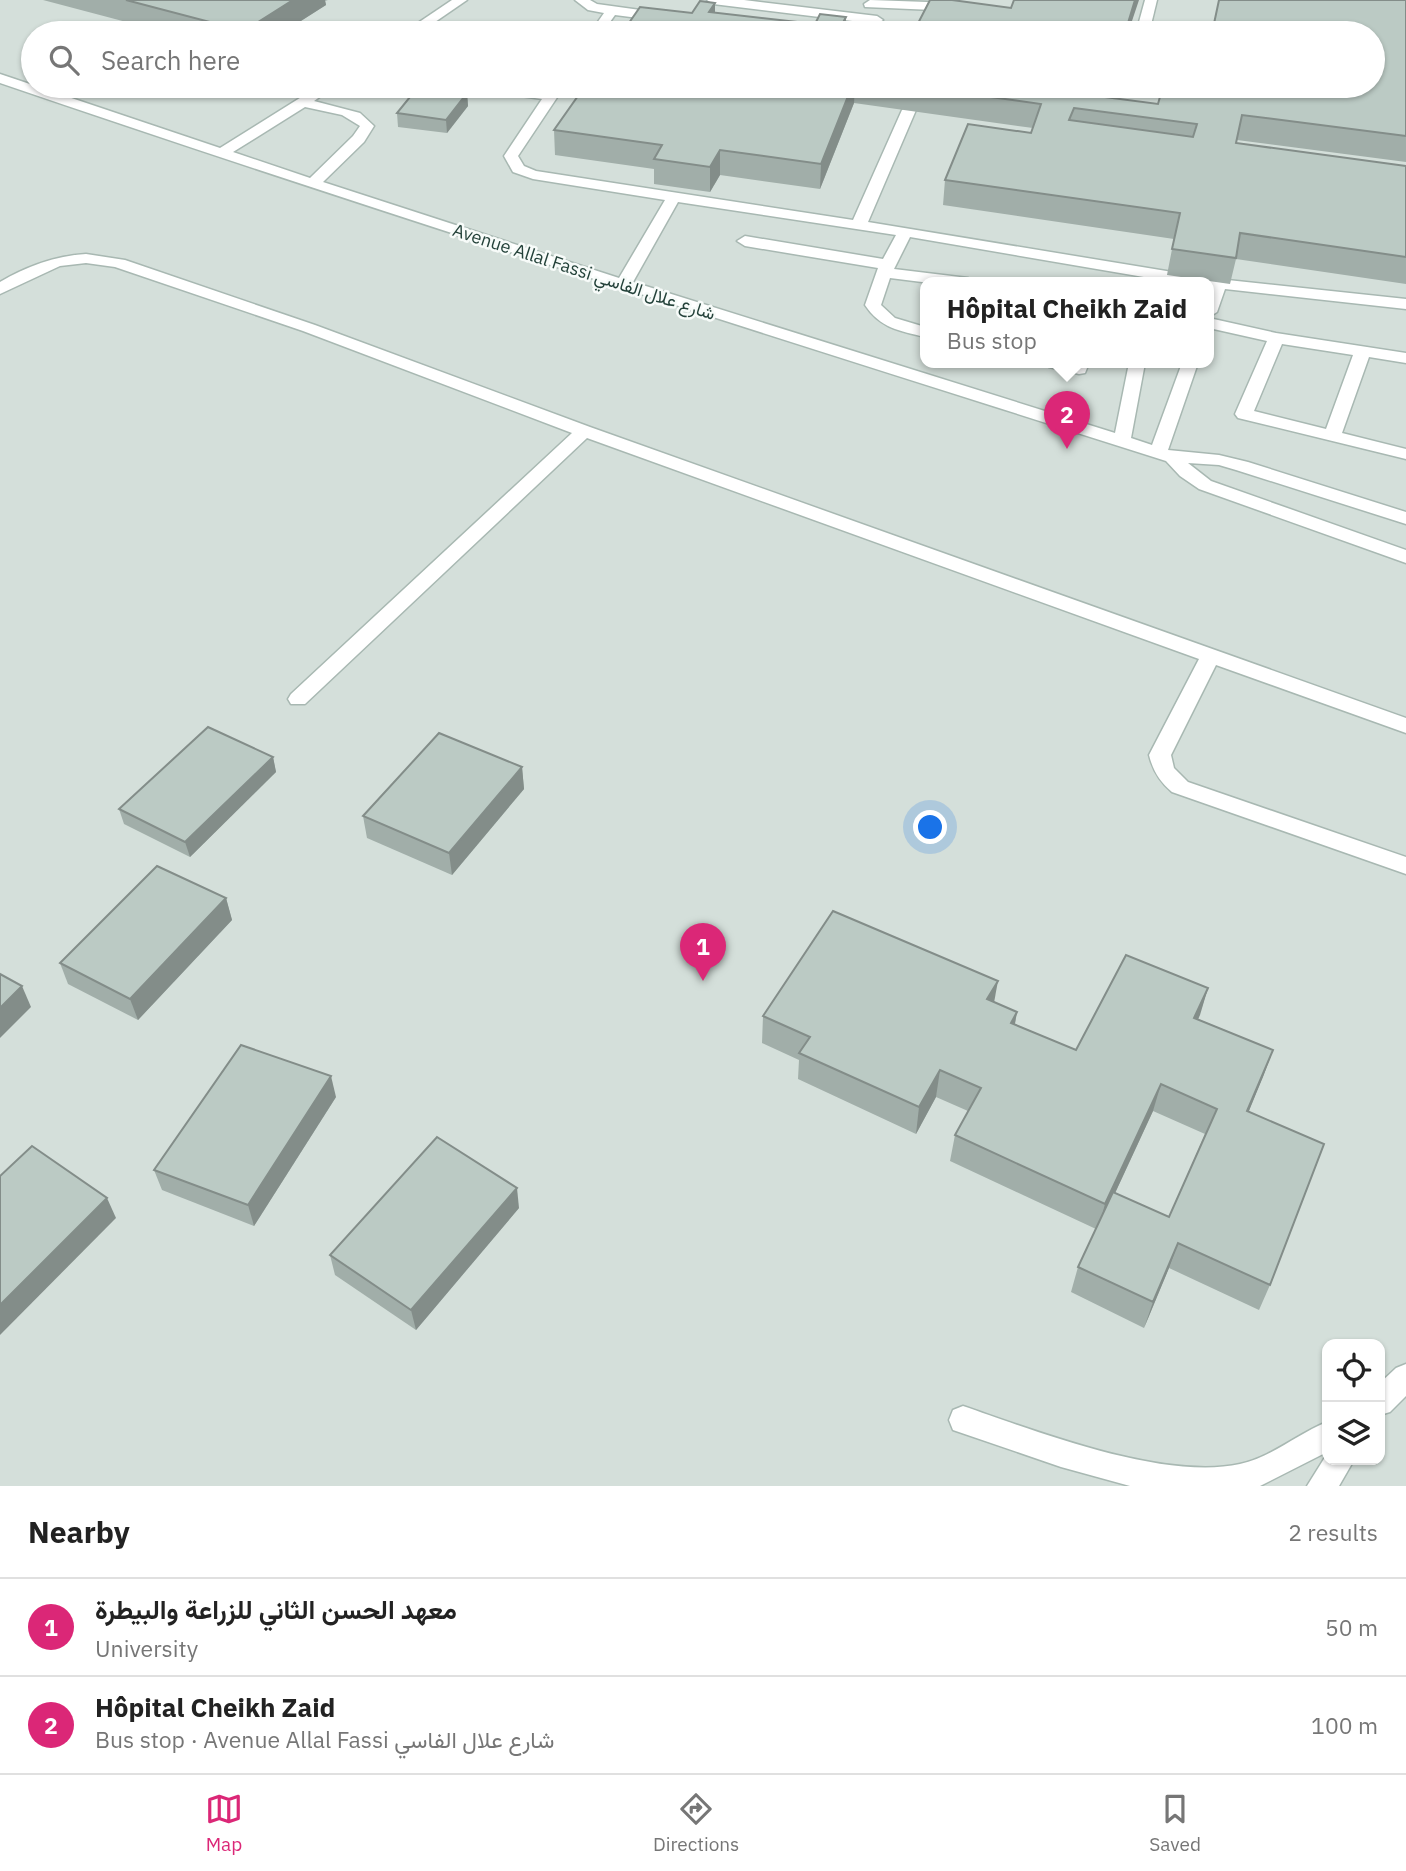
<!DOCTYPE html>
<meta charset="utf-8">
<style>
:root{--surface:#fff;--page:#f6f6f6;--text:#222;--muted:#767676;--line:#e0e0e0;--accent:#db2777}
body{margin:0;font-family:"IBM Plex Sans",Vazirmatn,sans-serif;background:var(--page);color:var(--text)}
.controls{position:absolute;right:21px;bottom:21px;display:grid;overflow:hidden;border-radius:14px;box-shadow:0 2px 5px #0004}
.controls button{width:63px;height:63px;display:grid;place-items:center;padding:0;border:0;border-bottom:2px solid var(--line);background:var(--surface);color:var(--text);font:35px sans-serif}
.you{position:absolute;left:931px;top:828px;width:24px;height:24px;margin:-18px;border:5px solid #fff;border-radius:50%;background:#1a73e8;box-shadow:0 0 0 10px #1a73e833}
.badge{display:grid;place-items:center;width:46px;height:46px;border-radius:50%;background:var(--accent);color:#fff;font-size:23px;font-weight:700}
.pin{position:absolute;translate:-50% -58px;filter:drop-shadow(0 2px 4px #0008)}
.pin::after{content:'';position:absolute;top:37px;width:24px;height:21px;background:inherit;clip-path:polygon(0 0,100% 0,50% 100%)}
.popup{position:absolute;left:920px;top:277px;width:294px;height:91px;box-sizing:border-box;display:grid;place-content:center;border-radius:14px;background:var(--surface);filter:drop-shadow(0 2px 5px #0005);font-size:23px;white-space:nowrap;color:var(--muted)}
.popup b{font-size:26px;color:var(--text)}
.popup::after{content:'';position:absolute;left:50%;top:100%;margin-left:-14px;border:14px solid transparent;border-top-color:var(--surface)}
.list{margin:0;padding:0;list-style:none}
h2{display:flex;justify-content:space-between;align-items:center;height:91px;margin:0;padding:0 28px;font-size:30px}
h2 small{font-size:23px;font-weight:400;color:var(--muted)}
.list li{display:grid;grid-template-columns:46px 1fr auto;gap:21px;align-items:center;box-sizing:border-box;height:98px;padding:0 28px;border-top:2px solid var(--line)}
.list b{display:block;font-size:26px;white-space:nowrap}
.list p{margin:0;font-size:23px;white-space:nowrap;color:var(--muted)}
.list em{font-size:23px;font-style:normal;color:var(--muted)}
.icon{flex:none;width:38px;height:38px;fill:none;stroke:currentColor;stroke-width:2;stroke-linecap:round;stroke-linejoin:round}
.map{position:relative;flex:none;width:1406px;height:1486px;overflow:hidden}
.search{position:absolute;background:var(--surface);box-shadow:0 2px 5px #0004;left:21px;right:21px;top:21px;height:77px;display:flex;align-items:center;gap:18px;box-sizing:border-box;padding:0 24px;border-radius:38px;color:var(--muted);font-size:26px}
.sheet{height:287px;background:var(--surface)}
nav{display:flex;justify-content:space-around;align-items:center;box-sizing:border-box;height:98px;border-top:2px solid var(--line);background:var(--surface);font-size:19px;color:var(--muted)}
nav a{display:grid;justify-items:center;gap:4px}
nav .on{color:var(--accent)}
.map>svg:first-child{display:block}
.built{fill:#d4dfda;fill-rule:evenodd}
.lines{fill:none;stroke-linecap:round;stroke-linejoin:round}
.minor-casing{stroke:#a8b8b2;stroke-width:3}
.minor{fill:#fff;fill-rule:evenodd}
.wall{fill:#a1aea9;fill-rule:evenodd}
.shaded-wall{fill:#838d89}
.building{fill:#bbcac4;stroke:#838d89;stroke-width:2;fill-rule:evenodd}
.labels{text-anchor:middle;stroke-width:5;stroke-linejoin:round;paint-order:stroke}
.far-street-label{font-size:18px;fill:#24423a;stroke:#f7fbf9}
</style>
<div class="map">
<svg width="1406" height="1486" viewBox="0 0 1406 1486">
<rect width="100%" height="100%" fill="#e6efeb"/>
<path class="built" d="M0,0h1406v1486h-1406zM33,33h1340v53h-1340zM925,283h284v80h-284zM1327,1344h53v116h-53z"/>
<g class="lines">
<defs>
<g id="minor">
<path d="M452,0h15l-48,33h-16z"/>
<path d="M575,0h15l7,4 65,9 6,4 -6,4 -47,-6 -13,18h-12l14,-20 -16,-3z"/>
<path d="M707,0h37l133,16 6,4 -6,4 -164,-20z"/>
<path d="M870,0l86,3 6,4 -6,4 -91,-4 -1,-3z"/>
<path d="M1145,0h12l-8,33h-13z"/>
<path d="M0,74l220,74 99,-62h16l-21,15 46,12 14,13 -10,16 -41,40 296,96 46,-78 -132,-21 -20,-7 -9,-16 38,-57 -65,-9 -7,-4h36l50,7 2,3 -40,60 6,10 12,5 317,49 49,-110 7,-4 5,1 2,3 -48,112 341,56 197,21v10l-181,-20 -8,23 -8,5v-34h-30l-269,-46 -16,32 74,9 8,5h-46l-40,-5 -9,27 14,13 30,9v10c-25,-6 -45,-9 -60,-32l13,-37 -133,-22 -8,-5 8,-5 138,23 13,-24 -218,-33 -45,80 482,151 14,-70h16l-14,75 21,7 30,-82h16l-30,87 51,5 29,7 158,50v12l-170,-54 -17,-5 -31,-2 23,18 195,69v13l-207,-74 -19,-13 -14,-15c-390,-124 -780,-246 -1166,-378zM305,107l37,8 18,11 -7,10 -43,42 -77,-26z"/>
<path d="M86,254l39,6 190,65 275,102 816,291v15l-190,-68 -45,90 3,13 14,14 218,75v17l-234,-82c-12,-10 -19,-21 -23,-37l50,-96 -612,-221 -282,266h-14l-3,-5 3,-5 281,-261 -269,-102 -188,-64 -29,-4 -26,3 -60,28v-12c27,-16 55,-26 86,-28z"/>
<path d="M1209,318l67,15 130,20v10l-37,-6 -27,76 64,16v10l-168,-41 -3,-4 32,-73 -58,-13zM1282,344l71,11 -27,74 -72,-18z"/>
<path d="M1047,363h42l-4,10 -6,1 -30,-7z"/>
<path d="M1406,1364v32l-16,16 -10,3v-32l16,-15z"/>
<path d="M963,1406c73,25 201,75 277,58 32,-7 57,-30 87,-42v30l-67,34h-130l-69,-19 -108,-37 -4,-10 4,-10z"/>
<path d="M1327,1454v6h27l-15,26h-32z"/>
</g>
</defs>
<use href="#minor" class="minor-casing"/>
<use href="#minor" class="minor"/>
</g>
<g class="wall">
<path d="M43,0h285l-3,1 1,4 -44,28h-114z"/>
<path d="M1406,0v162l-169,-22 -1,3 170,23v118l-170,-25 -6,25 -63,-9 7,-36 -231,-34 2,-25 86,-47 2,-5 -179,-25 -34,86 -100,-14 -10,17 -56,-8v-15l-99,-14 -1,-25 31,-44h527l-4,11 50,7z"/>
<path d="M467,93l1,13 -21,27 -49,-6 -1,-14z"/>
<path d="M273,757l3,15 -86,85 -66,-33 -5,-15z"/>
<path d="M522,767l2,22 -72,86 -85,-37 -4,-22z"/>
<path d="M226,898l6,22 -94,100 -70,-36 -8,-21z"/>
<path d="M1208,988l-10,31 75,31 -24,61 21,174 -11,25 -90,-42 -25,60 -73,-36 7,-25 18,-38 -146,-68 5,-26 13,-24 -32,-14 -20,37 -118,-55 1,-19 -37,-17 1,-27 231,-14 23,10 -2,12 61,26zM1153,1111l52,23 -36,83 -54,-24z"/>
<path d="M336,1097l-82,129 -92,-36 -8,-20z"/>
<path d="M519,1208l-103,122 -81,-55 -5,-20z"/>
</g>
<g class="shaded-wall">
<path d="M293,0h32l1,5 -44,28h-37l-1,-2z"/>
<path d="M1135,0h4l-11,33h-3z"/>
<path d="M715,3v23l-6,-14z"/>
<path d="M846,17l-1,16 -6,-3z"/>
<path d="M852,86h3l-1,17 -34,86 1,-25z"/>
<path d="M1108,86h4l-9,26 1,-15z"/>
<path d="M467,93l1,13 -21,27 -1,-13z"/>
<path d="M720,150v25l-10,17v-25z"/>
<path d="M273,757l3,15 -86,85 -5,-15z"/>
<path d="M522,767l2,22 -72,86 -3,-22z"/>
<path d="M226,898l6,22 -94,100 -8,-21z"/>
<path d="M998,981l-5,27 -6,-9z"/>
<path d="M22,986l9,21 -31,31v-30z"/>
<path d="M1208,988l-8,27 -14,30 8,-27z"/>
<path d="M1017,1012l-5,27 -1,-16z"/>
<path d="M1273,1050l-10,27 -25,60 9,-26z"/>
<path d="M940,1070l-4,27 -20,37 3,-27z"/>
<path d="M331,1076l5,21 -82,129 -6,-21z"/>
<path d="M1161,1084l-8,27 -55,119 7,-26z"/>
<path d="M517,1188l2,20 -103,122 -5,-20z"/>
<path d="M107,1198l9,20 -116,117v-30z"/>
<path d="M1178,1243l-9,25 -25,60 9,-26z"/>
</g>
<g class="building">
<path d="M126,0h167l-49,31z"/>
<path d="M930,0h22l59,8 3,-8h121l-10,33h-212z"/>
<path d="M1219,0h187v136l-164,-21 -6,28 170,23v91l-166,-24 -4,25 -64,-9 8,-36 -235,-33 23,-56 63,9 10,-29 -131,-18h198l-4,11 54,7 5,-18h210v-53h-161zM1074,108l123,16 -4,13 -124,-17z"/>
<path d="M700,1l15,2 -6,9 106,12 5,-10 26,3 -7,13 25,3h-242l18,-26 52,6z"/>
<path d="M585,86h267l-31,78 -101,-14 -10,17 -56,-8 8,-14 -108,-15z"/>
<path d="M418,87l49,6 -21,27 -49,-7z"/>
<path d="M208,727l65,30 -88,85 -66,-33z"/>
<path d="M439,733l83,34 -73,86 -86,-37z"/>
<path d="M157,866l69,32 -96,101 -70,-36z"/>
<path d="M833,911l165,70 -11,18 30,13 -6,11 65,27 50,-95 82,33 -14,30 79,32 -26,61 77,33 -54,141 -92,-42 -25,59 -75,-35 35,-75 56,25 48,-108 -56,-25 -56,120 -150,-69 26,-47 -41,-18 -21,37 -120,-54 11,-16 -47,-21z"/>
<path d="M0,974l22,12 -22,22z"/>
<path d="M241,1045l90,31 -83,129 -94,-35z"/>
<path d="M437,1137l80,51 -106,122 -81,-55z"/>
<path d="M32,1146l75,52 -107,107v-129z"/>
</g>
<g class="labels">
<g class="far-street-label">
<text transform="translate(584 272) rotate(18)" y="6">Avenue Allal Fassi شارع علال الفاسي</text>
</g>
</g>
</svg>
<div class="controls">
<button><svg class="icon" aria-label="locate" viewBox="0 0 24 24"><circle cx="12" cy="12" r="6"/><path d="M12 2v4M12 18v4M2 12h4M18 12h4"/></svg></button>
<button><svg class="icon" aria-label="layers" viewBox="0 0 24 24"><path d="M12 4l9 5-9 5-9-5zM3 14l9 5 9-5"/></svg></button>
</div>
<div class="you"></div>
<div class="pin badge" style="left:703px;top:981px">1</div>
<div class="pin badge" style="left:1067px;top:449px">2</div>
<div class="popup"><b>Hôpital Cheikh Zaid</b>Bus stop</div>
<div class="search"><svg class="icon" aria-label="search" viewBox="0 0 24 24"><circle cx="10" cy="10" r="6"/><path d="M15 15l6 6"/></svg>Search here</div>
</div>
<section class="sheet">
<h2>Nearby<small>2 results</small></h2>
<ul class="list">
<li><span class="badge">1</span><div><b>معهد الحسن الثاني للزراعة والبيطرة</b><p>University</p></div><em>50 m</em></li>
<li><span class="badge">2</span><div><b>Hôpital Cheikh Zaid</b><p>Bus stop · Avenue Allal Fassi شارع علال الفاسي</p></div><em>100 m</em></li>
</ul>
</section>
<nav>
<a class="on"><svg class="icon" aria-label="map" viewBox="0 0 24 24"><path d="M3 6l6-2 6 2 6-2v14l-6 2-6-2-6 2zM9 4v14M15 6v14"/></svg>Map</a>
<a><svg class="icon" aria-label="directions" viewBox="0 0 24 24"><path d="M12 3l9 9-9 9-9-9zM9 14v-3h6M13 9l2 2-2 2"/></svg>Directions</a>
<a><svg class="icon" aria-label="saved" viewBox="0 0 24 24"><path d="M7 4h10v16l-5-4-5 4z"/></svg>Saved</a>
</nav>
